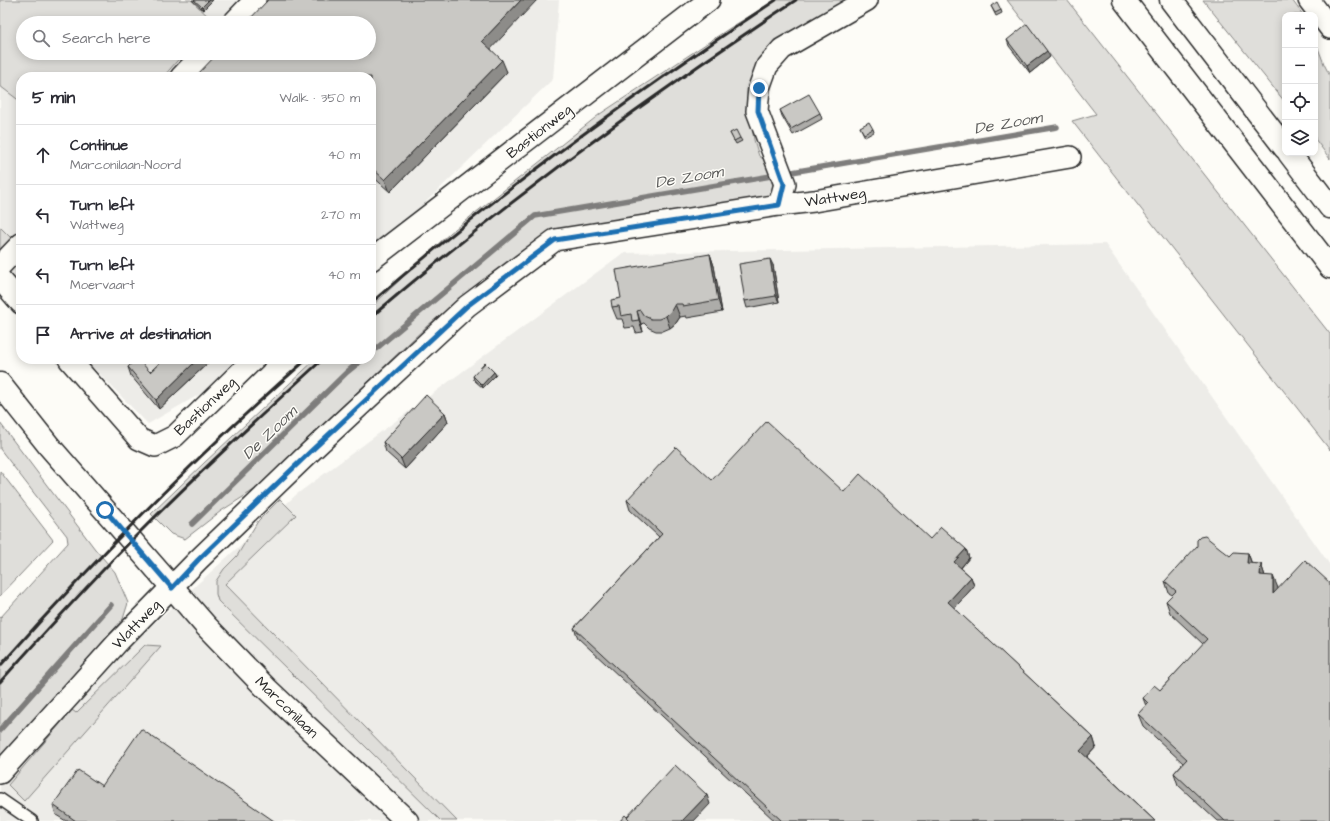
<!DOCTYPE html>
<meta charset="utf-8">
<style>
:root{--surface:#fff;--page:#f2f2f3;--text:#2b2b33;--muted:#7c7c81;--line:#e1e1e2}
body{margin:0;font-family:"Architects Daughter",sans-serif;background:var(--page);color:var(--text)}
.controls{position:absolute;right:12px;top:12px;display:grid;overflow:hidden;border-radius:8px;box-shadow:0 2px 10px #0003}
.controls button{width:36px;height:36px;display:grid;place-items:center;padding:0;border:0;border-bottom:1px solid var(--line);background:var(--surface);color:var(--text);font:20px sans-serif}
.stop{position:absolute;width:12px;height:12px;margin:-9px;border:3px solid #1f6fb2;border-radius:50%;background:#fff}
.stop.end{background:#1f6fb2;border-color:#fff;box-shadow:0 1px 4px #0008}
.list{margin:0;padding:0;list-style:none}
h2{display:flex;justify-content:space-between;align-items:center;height:52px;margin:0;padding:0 16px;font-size:17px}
h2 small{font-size:13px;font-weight:400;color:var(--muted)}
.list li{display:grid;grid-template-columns:26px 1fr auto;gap:12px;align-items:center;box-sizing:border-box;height:60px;padding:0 16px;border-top:1px solid var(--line)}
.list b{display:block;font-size:15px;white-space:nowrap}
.list p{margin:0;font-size:13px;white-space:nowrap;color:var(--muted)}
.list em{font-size:13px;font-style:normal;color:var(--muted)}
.icon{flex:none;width:22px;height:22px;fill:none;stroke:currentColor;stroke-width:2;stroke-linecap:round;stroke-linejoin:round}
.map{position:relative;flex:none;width:1330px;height:821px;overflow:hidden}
.search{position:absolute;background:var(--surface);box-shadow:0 2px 10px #0003;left:16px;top:16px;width:360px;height:44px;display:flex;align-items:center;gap:10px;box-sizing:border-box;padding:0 14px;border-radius:22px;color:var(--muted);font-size:15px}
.panel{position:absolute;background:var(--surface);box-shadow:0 2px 10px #0003;left:16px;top:72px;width:360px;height:292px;border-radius:16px}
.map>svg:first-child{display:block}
.built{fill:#edece8;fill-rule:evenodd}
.green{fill:#dfdeda;stroke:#858482}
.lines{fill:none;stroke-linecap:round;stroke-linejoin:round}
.stream{stroke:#7e7d7b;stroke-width:5.5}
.lane-casing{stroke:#2b2b2b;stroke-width:14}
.street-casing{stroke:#2b2b2b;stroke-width:24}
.secondary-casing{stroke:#2b2b2b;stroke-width:25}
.highway-casing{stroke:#2b2b2b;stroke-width:25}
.lane{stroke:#fdfcf7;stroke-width:11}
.street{stroke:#fdfcf7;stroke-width:21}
.secondary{stroke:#fdfcf7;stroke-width:22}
.highway{stroke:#fdfcf7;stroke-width:22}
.rail{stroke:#2b2b2b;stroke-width:3}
.wall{fill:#adaca9;stroke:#2b2b2b}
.shaded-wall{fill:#8d8c89;stroke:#2b2b2b}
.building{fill:#c9c8c4;stroke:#2b2b2b}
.route{stroke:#1f6fb2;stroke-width:5}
.labels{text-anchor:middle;stroke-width:3;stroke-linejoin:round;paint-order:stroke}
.street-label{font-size:15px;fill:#2b2b2b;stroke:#fdfcf7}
.water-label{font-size:16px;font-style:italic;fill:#5b5b5a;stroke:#fdfcf7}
</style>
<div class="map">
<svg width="1330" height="821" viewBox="0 0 1330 821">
<rect width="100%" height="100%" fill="#fdfcf7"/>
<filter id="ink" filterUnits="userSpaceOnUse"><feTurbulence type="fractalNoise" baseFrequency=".025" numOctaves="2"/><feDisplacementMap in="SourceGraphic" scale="8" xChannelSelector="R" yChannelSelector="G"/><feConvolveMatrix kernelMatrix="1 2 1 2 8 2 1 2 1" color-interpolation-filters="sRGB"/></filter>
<g filter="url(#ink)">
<g class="built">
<path d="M0,0h559l-6,79 -182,176v-178h-350v216l-21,-21zM23,23h346v30h-346z"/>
<path d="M1105,244l225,321v256h-1330v-58l297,-269 326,-241z"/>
<path d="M85,359h176l-113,65z"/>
</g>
<g class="green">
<path d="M0,0h191l22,21 -2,2h-188v30h161l-21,24h-142v25l-21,-16z"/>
<path d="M776,0h69l-47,28 -49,79 5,33 5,16 7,5 8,28 -6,10 -234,48 -38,23 -69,56 -173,164 -33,21 -36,28 -14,-5 -20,-20 53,-51 112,-104h55v-52l79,-74 150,-119 130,-86z"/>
<path d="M1007,0h60l263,334v116l-258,-329 24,-7z"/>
<path d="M1203,0h89l11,15h-18v87z"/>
<path d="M1315,40l9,24 6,12v83l-15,-20z"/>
<path d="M0,227l12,12 -12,12z"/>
<path d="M0,423l95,126 20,23 13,31 -5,16 -96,108 -27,32v-141l68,-75 -1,-7 -67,-87z"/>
<path d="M0,471l53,69 -53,56z"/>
<path d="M280,499l16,16 -71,69 232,237h-16l-223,-220 -2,-7v-13l8,-12 13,-13 21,-35z"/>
<path d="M145,645l16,1 -137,155 -16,-16 64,-75 4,3z"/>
</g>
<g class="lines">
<g class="stream">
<path d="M786,173l271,-46"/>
<path d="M371,353l164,-137 242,-41"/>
<path d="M192,524l155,-152 16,-13"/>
<path d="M0,730l111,-125"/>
</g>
<defs>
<path id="lane" d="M0,799l32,22"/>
<g id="street">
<path d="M1309,0l21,28"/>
<path d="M233,23l22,-23"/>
<path d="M181,77l23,-24"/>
<path d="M779,205l6,-21 -28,-73 2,-23 8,-22 15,-17 85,-49"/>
<path d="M371,260l338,-260"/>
<path d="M0,266l21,-22"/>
<path d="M0,279l21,24"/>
<path d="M69,359l70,80 16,7 20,-10 79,-77"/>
<path d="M0,773l118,-131 80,-82 112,-108 157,-146 88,-66 224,-35 35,-4 256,-44"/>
</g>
<path id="secondary" d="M0,384l49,62 157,180 60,62 141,133"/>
<g id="highway">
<path d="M1124,0l206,267"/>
<path d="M1171,0l114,148"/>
<path d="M1289,153l41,54"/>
</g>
</defs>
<use href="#lane" class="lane-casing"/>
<use href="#street" class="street-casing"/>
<use href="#secondary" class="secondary-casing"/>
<use href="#highway" class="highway-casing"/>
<use href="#lane" class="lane"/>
<use href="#street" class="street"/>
<use href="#secondary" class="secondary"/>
<use href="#highway" class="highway"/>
<g class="rail">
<path d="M371,303c127,-111 265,-210 405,-303"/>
<path d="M371,317c135,-115 277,-220 425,-317"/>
<path d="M0,666c96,-108 198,-212 307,-307"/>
<path d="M0,682c43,-48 87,-96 132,-142 61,-62 126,-122 191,-181"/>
</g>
</g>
<g class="wall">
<path d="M192,0h21l-10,10z"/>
<path d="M991,6l10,4 1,3 -6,3z"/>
<path d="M1007,40l43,17 -20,16 -21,-27z"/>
<path d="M491,49l16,23 -117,120 -19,-17v-98z"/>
<path d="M780,110l40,3 2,6 -29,16 -11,-19z"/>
<path d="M860,127l13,2 1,3 -9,5z"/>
<path d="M730,133l10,5 2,3 -6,3z"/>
<path d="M710,254l4,12 8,46 -35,6 -1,-2 -6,1 -4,6 -6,5 -7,3h-7l-7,-3 -5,-5 -3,1 2,8 -7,1 -2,-6 -9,1 -3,-9h-5l-5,-12 9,-9z"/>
<path d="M773,265l6,37 -32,6 -2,-7z"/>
<path d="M164,359h48l-53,50 -28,-33 -3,-9 22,5z"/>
<path d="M494,372l2,3 -13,13 -9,-8 -1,-4z"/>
<path d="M445,413l3,9 -43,47 -19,-17 -3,-10z"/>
<path d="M712,480l132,12 86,47 36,10 3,9 -8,10 10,9 3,9 -20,22 139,129 3,10 -9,10 68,64h-380l-197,-183 -4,-10 85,-91 -29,-27 -3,-10z"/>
<path d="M1248,553l4,11h9l4,12 13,12 52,233h-113l-39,-36 -4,-12 9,-10 -40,-37 -5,-12 8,-8 -3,-8 17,-8 43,-46 -33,-31 -4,-12 6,-6 -3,-2 -4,-12 65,-25z"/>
<path d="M53,805l221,16h-208l-10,-6z"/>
</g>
<g class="shaded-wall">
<path d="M209,0h4l-10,10 -1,-3z"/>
<path d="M521,0h16l-50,53 -5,-12z"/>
<path d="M1047,51l3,6 -20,16 -3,-7z"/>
<path d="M502,60l5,12 -117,120 -5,-12z"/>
<path d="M710,254l4,12 8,46 -4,-12z"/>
<path d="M770,259l3,6 6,37 -3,-6z"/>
<path d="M675,304l5,13 -4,6 -6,5 -4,-12z"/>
<path d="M637,311l4,13 2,8 -4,-12z"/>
<path d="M198,359h14l-53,50 -3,-9z"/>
<path d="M494,372l2,3 -13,13 -1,-3z"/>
<path d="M445,413l3,9 -43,47 -4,-10z"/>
<path d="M966,549l3,9 -11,13 -4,-9z"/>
<path d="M1248,553l4,12 -5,-2z"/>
<path d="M1261,564l4,12 -5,-1z"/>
<path d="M1273,576l5,12 -1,18 -4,-12z"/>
<path d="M971,577l3,9 -23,26 -3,-10z"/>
<path d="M1093,737l3,10 -12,13 -4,-9z"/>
<path d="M707,795l3,9 -16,17h-12z"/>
</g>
<g class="building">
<path d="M194,0h15l-7,7z"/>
<path d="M268,0h253l-39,41 20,19 -117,120 -14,-13v-90h-176l23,-24h151v-30h-123z"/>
<path d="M997,2l4,8 -6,3 -4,-7z"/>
<path d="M1027,24l20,27 -20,15 -20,-26z"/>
<path d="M809,94l11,19 -29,16 -11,-19z"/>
<path d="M869,122l4,7 -9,5 -4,-7z"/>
<path d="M736,130l4,8 -6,3 -4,-8z"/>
<path d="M710,254l8,46 -35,6 -1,-2h-7l-4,7 -5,5 -7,3h-8l-7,-3 -4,-6 -3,1 2,9 -7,1 -1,-7 -10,2 -2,-10 -7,1 -1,-7 10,-2 -5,-28z"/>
<path d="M770,259l6,37 -31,5 -6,-37z"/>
<path d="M136,359h2l12,13 14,-13h34l-42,41 -28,-33z"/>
<path d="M485,363l9,9 -12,13 -9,-9z"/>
<path d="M426,395l19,18 -44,46 -18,-17z"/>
<path d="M767,421l77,71 16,-18 70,65 11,-12 25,22 -12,13 17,15 -23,25 145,135 -13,14 75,70h-373l-208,-193 88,-94 -35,-34 49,-53 36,33z"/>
<path d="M1205,536l25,20 4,-4 14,1 -1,10 14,1 -1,11 13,1v18l32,-34 25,23v238h-105l-51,-48 13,-14 -49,-45 10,-11 -5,-5 11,-13 6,5 47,-51 -41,-38 10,-10 -11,-10 32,-35v-6l3,-3z"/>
<path d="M141,729l133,92h-198l-23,-16 25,-35 24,16z"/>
<path d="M675,765l32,30 -25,26h-51l-4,-4z"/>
<path d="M625,815l6,6h-11z"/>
</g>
</g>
<g class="lines" filter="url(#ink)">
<path class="route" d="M105,510l67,78 26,-28 112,-108 157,-146 88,-66 224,-35 5,-21 -26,-73 1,-23"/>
</g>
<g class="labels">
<g class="street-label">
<text transform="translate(539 131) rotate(-38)" y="5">Bastionweg</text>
<text transform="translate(835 197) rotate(-9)" y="5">Wattweg</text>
<text transform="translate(205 406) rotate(-43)" y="5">Bastionweg</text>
<text transform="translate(136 624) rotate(-46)" y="5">Wattweg</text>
<text transform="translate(287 707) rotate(44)" y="5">Marconilaan</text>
</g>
<g class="water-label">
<text transform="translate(1008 122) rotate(-10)" y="6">De Zoom</text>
<text transform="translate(689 176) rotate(-10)" y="6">De Zoom</text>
<text transform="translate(269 432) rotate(-44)" y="6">De Zoom</text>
</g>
</g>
</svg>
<div class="controls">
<button>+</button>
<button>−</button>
<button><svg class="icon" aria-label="locate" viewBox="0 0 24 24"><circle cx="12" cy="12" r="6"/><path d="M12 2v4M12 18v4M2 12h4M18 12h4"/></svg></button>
<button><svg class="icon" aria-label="layers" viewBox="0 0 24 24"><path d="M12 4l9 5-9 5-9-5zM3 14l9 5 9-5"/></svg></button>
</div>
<div class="stop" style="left:105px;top:510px"></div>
<div class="stop end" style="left:759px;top:88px"></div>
<div class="search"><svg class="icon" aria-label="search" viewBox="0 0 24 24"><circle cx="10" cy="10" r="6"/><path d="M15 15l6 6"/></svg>Search here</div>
<section class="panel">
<h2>5 min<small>Walk · 350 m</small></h2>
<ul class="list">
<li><svg class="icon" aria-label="ahead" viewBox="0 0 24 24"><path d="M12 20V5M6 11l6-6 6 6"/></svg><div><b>Continue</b><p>Marconilaan-Noord</p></div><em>40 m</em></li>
<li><svg class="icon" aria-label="left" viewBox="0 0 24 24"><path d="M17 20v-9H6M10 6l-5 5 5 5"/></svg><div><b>Turn left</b><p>Wattweg</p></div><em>270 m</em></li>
<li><svg class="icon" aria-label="left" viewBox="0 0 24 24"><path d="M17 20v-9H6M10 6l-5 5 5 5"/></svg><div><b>Turn left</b><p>Moervaart</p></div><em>40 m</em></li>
<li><svg class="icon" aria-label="arrive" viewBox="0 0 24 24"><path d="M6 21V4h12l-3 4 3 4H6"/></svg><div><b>Arrive at destination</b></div></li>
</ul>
</section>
</div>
